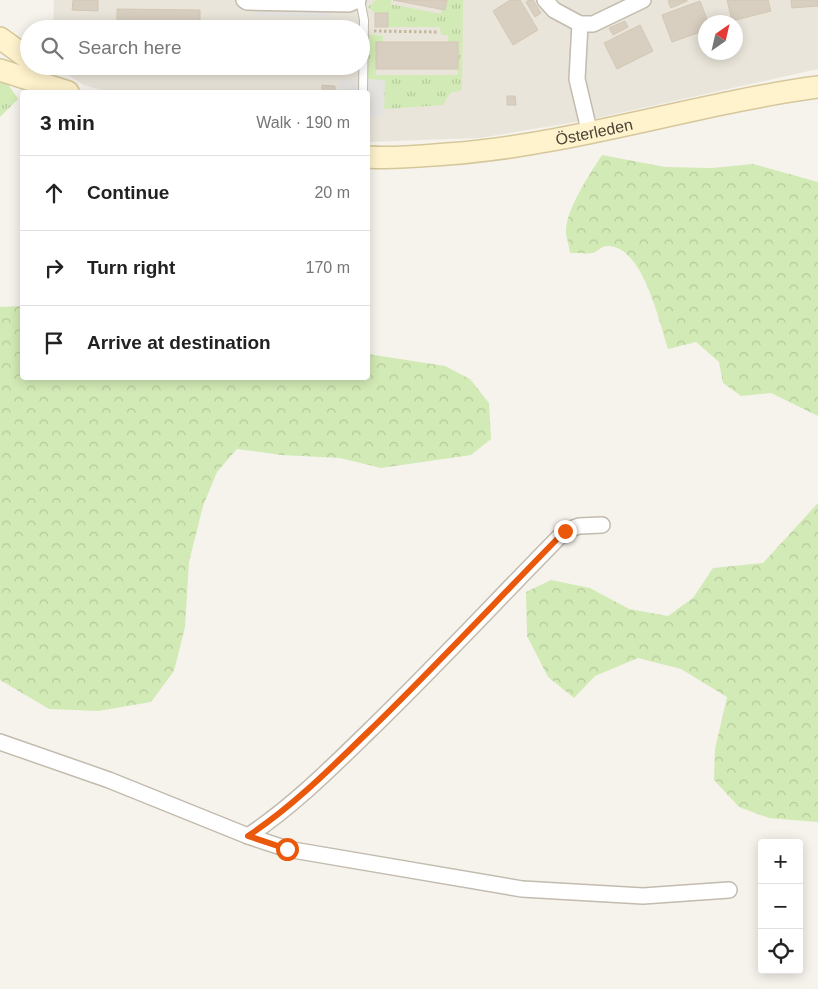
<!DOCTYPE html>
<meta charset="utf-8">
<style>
:root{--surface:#fff;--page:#f2f2f2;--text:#222;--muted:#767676;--line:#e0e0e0}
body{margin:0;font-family:Arial,sans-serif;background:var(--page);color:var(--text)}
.controls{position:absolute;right:15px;bottom:15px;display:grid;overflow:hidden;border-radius:5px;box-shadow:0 2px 12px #0003}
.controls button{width:45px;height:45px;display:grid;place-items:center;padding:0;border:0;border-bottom:1px solid var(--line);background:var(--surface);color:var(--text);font:25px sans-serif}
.compass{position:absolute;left:698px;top:15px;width:45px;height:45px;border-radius:50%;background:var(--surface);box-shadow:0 2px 12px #0003;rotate:34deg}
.stop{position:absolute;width:15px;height:15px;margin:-11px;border:4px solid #ea580c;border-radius:50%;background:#fff}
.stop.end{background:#ea580c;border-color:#fff;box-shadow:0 1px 5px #0008}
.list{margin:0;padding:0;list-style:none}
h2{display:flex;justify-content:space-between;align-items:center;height:65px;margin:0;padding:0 20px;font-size:21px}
h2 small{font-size:16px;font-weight:400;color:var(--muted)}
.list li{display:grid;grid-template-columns:32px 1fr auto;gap:15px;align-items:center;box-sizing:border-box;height:75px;padding:0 20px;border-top:1px solid var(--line)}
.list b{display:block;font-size:19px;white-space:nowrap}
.list em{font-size:16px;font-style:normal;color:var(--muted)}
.icon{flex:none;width:28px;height:28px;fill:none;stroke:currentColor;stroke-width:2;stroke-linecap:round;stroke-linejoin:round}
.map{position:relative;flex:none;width:818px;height:989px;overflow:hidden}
.search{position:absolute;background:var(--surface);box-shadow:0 2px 12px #0003;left:20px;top:20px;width:350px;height:55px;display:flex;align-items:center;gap:12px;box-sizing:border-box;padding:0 18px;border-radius:28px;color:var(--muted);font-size:19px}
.panel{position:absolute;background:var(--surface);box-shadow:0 2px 12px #0003;left:20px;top:90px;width:350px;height:290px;border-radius:5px}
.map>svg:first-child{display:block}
.residential{fill:#eae5da;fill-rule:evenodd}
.grass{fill:url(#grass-tufts)}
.forest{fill:url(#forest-crowns)}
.parking{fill:#e5e3e0}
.building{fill:#d8cfc1;stroke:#d3c7b4}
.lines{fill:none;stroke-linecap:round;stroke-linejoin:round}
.lane-casing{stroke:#c2bbae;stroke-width:10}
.street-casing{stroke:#c2bbae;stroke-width:18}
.secondary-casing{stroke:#d6c79b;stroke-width:24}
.path{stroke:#c4b79f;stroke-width:3;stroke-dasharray:2.5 2.5;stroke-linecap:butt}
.lane{stroke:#fff;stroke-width:8}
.street{stroke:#fff;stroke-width:15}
.secondary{stroke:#fff3cd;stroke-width:21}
.route{stroke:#ea580c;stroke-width:6}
.labels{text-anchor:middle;stroke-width:4.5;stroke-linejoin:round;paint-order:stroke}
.street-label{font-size:16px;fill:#4b4439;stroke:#fff}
</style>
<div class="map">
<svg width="818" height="989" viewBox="0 0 818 989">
<defs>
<pattern id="grass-tufts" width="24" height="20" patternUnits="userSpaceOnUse" patternTransform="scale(1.25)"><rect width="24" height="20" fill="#d2eab5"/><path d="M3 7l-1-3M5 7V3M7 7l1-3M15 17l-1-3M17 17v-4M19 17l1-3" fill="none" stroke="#b6ca9c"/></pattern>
<pattern id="forest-crowns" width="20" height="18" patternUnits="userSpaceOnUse" patternTransform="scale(1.25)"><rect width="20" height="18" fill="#d2eab5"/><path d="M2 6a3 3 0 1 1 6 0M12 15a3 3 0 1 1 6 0" fill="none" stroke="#b6ca9c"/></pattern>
</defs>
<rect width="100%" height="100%" fill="#f6f3ec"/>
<path class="residential" d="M54,0h764v69l-230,51 -108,18 -112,4v-50h-259l-25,-7 -31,-19h308v-37h-308zM706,22h30v30h-30z"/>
<g class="grass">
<path d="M376,0h16l-2,4 51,10 1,-5h4l1,-9h16l-1,90 -12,3 -7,12 -59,4v-29l-16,-1 1,-45 14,2v6h-7v33h82v-33h-10v-7h-7l-1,-8h-52v-14h-13l-7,-6z"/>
<path d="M0,81l8,3 10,15 -18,18z"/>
</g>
<g class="forest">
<path d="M602,155l63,12 47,1 41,-4 65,18v234l-47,-23 -30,3 -18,-13 -4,-21 -23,-20 -28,7c-9,-27 -25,-104 -61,-103 -5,0 -9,5 -14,7 -7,1 -16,0 -23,0 -1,-7 -3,-14 -4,-20 -1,-23 24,-59 36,-78z"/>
<path d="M22,306v72h346v-24l77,12 25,13 19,24 2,36 -20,16 -90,13 -41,-10 -59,-3 -44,-6 -20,23 -14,34 -14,56 -4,65 -11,44 -23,31 -53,9 -49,-2 -49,-29v-373z"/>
<path d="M818,503v319l-49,-4 -30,-11 -25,-27 1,-31 12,-52 -46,-28 -43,-11 -43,18 -21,22 -26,-21 -21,-41 -1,-44 25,-12 39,8 39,21 39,7 25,-18 20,-30 50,-5z"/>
</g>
<g class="parking">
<path d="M255,11l75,1v5l-75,-2z"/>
<path d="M340,79l45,1 -1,37h-16v-25h-28z"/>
</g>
<g class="building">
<path d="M73,0h25v11l-26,-1z"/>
<path d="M393,0h54l-2,10z"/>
<path d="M510,0h10l18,30 -25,15 -20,-34z"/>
<path d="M529,0h4l8,13 -6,4 -9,-15z"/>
<path d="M672,0h15v1l-16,7 -3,-7z"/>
<path d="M727,0h41l3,11 -39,10z"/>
<path d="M791,0h27v6l-26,2z"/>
<path d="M700,1l8,21h-2v8l-34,12 -10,-27z"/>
<path d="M117,9l83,1v19h-83z"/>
<rect x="375" y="13" width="13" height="14"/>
<path d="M625,21l3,6 -15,8 -4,-7z"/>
<rect x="251" y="22" width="13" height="6"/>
<path d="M640,25l13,26 -36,18 -13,-26z"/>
<rect x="376" y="42" width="82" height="27"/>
<path d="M322,85l13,1v6h-13z"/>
<path d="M507,96h8l1,9h-9z"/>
</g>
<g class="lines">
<defs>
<path id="lane" d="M360,0l4,20 -1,72"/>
<g id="street">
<path d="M244,0l3,2 102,2 9,-4"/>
<path d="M545,0l9,10 26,14"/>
<path d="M590,134l-13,-55 3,-55h13l50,-24"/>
<path d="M0,742l109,38 139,56 39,13 235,40 121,7 86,-6"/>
<path d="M248,836c44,-29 82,-67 120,-104 67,-65 131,-134 197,-201l14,-5 23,-1"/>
</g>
<g id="secondary">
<path d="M0,38l29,21"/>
<path d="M0,70l68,22"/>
<path id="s1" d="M368,157c26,2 52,-1 79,-3 126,-9 246,-50 371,-67"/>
</g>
</defs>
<use href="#lane" class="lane-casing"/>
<use href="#street" class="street-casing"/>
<use href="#secondary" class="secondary-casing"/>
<g class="path">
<path d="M268,28l13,1"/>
<path d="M374,31l63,1"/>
</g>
<use href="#lane" class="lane"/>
<use href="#street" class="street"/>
<use href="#secondary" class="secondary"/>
</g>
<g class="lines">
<path class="route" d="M287,849l-39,-13c44,-29 82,-67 120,-104 67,-65 131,-134 197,-201"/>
</g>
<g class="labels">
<g class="street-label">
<text dy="6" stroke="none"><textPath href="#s1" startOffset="228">Österleden</textPath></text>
</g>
</g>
</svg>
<div class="controls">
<button>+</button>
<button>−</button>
<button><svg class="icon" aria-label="locate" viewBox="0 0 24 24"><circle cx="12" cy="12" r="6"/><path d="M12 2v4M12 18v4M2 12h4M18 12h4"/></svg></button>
</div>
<svg class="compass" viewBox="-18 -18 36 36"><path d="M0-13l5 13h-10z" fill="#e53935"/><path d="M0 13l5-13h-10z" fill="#767676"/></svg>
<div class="stop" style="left:287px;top:849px"></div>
<div class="stop end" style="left:565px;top:531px"></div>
<div class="search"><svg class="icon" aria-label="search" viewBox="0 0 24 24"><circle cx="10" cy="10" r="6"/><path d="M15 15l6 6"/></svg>Search here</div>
<section class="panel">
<h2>3 min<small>Walk · 190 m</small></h2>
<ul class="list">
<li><svg class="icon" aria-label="ahead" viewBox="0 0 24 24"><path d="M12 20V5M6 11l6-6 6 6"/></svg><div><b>Continue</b></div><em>20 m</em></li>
<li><svg class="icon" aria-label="right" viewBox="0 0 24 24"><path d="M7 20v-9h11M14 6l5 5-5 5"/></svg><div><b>Turn right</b></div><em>170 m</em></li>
<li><svg class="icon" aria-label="arrive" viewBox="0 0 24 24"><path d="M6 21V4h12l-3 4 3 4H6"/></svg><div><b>Arrive at destination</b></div></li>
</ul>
</section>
</div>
